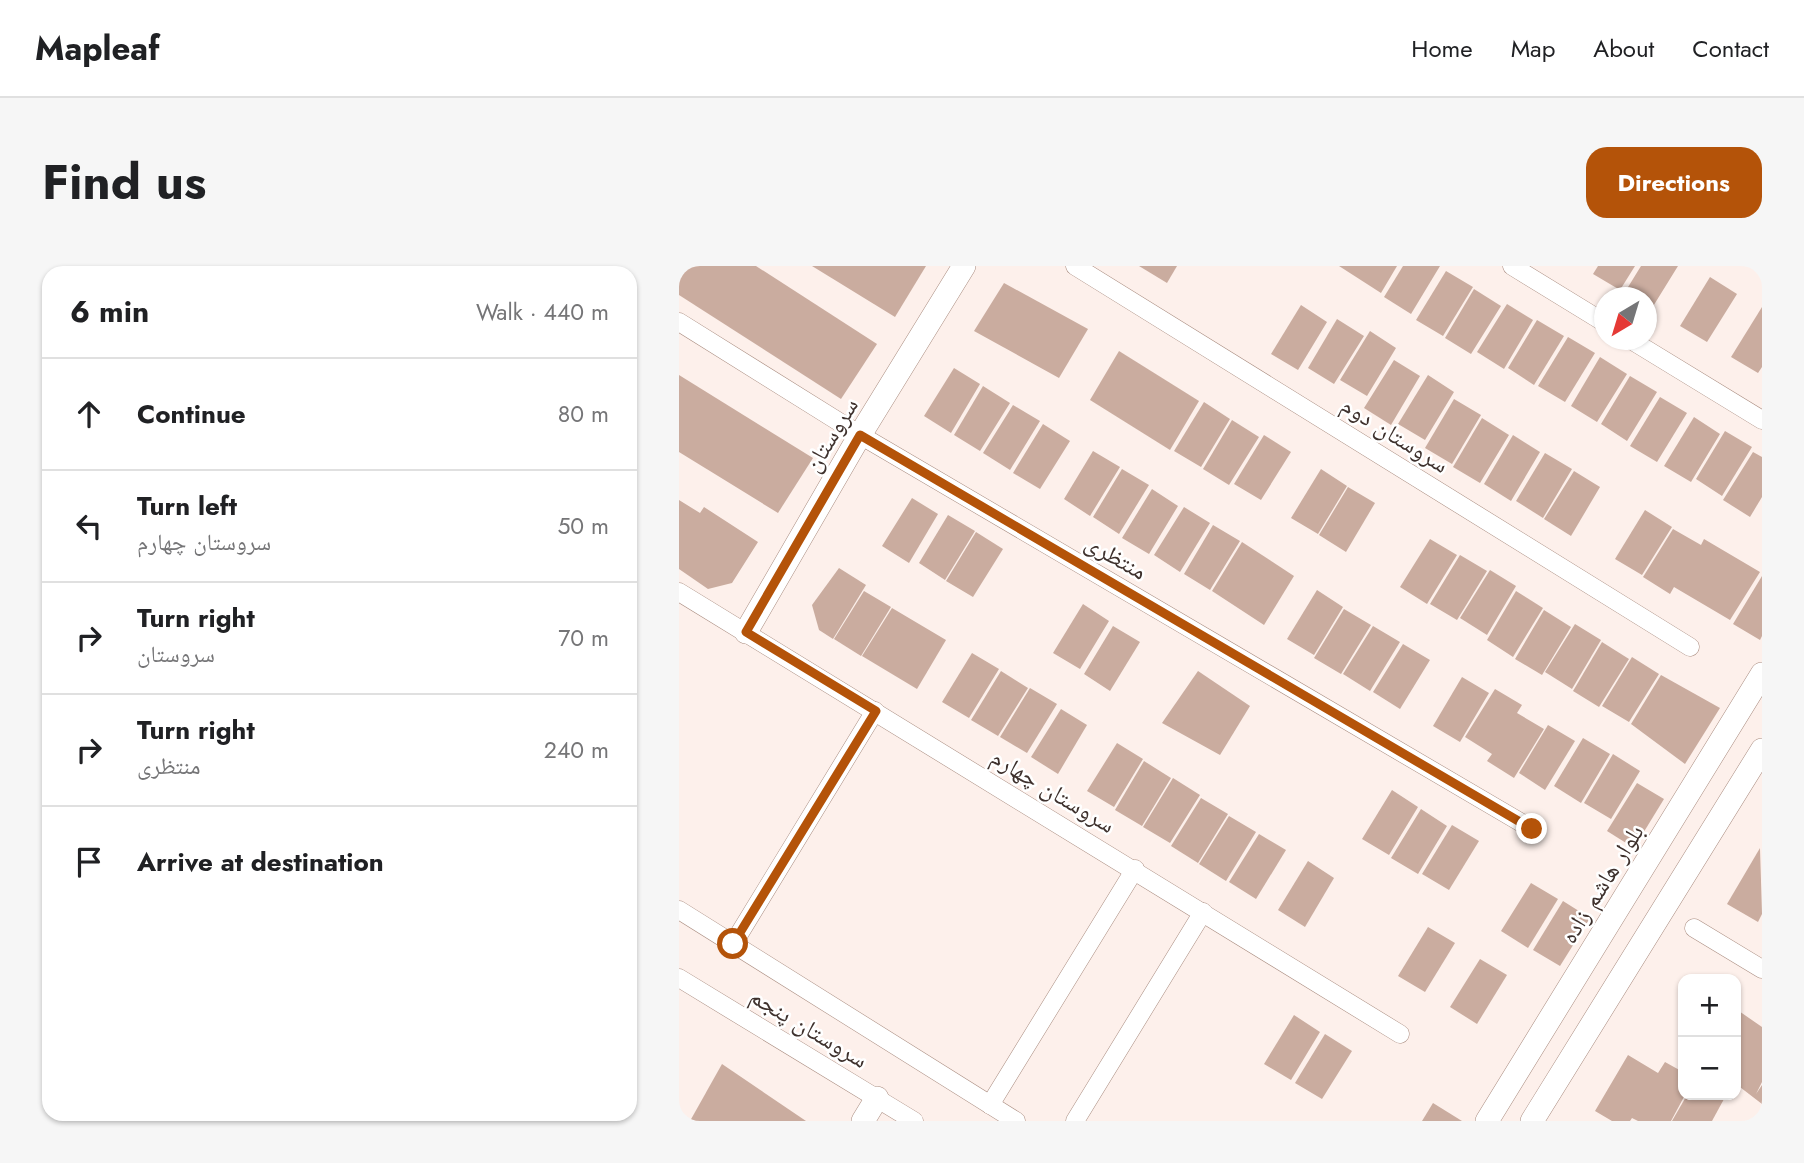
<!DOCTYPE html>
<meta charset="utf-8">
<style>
:root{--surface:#fff;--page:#f6f6f6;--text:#202124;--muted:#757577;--line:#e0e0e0;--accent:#b45309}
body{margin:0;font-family:Jost,"Noto Naskh Arabic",sans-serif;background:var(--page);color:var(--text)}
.controls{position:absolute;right:21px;bottom:21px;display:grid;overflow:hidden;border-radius:14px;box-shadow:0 2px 5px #0004}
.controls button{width:63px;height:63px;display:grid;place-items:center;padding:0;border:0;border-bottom:2px solid var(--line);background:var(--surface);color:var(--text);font:35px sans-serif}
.compass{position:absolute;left:915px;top:21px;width:63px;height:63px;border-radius:50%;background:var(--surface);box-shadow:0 2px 5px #0004;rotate:218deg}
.stop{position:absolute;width:21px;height:21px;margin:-16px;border:5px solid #b45309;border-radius:50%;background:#fff}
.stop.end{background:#b45309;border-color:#fff;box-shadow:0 2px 7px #0008}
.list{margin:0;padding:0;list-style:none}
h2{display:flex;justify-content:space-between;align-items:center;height:91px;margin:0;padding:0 28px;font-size:30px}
h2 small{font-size:23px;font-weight:400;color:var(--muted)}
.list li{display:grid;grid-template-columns:46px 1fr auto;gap:21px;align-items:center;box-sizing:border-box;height:112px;padding:0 28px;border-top:2px solid var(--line)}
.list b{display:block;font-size:26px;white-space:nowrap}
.list p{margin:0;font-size:23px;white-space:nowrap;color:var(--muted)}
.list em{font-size:23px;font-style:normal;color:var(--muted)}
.icon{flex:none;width:38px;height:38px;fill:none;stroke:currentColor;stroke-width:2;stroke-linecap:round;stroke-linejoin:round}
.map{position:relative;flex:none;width:1083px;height:855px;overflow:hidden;border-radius:21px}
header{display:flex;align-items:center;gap:42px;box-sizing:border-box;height:98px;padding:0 35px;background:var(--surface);border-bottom:2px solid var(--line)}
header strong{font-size:33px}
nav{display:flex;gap:38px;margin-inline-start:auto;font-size:24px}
.intro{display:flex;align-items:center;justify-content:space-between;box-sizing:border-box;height:168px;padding:0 42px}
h1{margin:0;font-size:49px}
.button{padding:18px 32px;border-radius:21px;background:var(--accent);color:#fff;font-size:24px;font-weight:700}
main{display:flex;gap:42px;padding:0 42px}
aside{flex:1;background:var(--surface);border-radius:21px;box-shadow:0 2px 5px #0004}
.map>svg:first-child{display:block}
.building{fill:#caac9f}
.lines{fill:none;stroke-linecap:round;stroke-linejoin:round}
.minor-casing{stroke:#aa8d81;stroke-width:19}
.tertiary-casing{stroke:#aa8d81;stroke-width:24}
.minor{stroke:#fff;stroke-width:18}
.tertiary{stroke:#fff;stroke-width:23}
.route{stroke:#b45309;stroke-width:9}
.labels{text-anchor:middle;stroke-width:5;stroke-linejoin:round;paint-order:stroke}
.street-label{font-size:24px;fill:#3e312d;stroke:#fff}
</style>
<header>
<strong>Mapleaf</strong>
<nav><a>Home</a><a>Map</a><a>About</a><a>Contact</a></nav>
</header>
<div class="intro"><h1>Find us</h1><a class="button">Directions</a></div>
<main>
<aside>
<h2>6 min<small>Walk · 440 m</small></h2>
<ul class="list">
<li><svg class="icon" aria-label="ahead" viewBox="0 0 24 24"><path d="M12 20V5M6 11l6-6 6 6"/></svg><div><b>Continue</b></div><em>80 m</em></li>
<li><svg class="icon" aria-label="left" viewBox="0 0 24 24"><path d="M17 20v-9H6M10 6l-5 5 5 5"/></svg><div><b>Turn left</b><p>سروستان چهارم</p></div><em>50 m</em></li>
<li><svg class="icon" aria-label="right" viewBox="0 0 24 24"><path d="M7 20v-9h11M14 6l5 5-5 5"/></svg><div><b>Turn right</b><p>سروستان</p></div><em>70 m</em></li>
<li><svg class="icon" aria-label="right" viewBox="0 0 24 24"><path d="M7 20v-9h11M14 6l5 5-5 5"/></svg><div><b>Turn right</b><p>منتظری</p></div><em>240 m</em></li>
<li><svg class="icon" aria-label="arrive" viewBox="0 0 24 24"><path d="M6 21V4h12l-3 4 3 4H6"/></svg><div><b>Arrive at destination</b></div></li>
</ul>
</aside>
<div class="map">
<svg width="1083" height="855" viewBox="0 0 1083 855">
<rect width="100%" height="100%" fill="#fdf0eb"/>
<g class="building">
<path d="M0,0h77l121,78 -36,55 -162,-104z"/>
<path d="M133,0h114l-31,51z"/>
<path d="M460,0h38l-10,17z"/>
<path d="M660,0h58l-16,27z"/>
<path d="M724,0h37l-29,48 -27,-17z"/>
<path d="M919,0h37l-15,24 -27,-16z"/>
<path d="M962,0h37l-26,42 -5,-3v-7h-13l-9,-6z"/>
<path d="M767,5l27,16 -30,49 -27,-16z"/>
<path d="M1031,11l27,17 -30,48 -27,-16z"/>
<path d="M325,17l84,46 -29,49 -85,-47z"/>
<path d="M795,23l27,17 -30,48 -26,-16z"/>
<path d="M828,38l26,16 -29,49 -27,-17z"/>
<path d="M622,39l26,17 -29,48 -27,-16z"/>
<path d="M1083,41v60l-4,6 -27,-16z"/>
<path d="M658,53l27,17 -30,48 -26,-16z"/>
<path d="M858,54l27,16 -30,49 -26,-17z"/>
<path d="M691,65l26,17 -29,48 -27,-16z"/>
<path d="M889,71l27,16 -30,49 -27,-16z"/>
<path d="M440,85l80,50 -29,49 -80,-50z"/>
<path d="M921,91l27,17 -30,48 -26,-16z"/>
<path d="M715,94l26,16 -29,49 -27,-17z"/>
<path d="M275,102l26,16 -29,49 -27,-17z"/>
<path d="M0,109l134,83 -35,55 -99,-61z"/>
<path d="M749,109l26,17 -29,48 -27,-16z"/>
<path d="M951,110l27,16 -30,49 -26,-17z"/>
<path d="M304,120l27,17 -30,48 -26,-16z"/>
<path d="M981,131l27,16 -30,49 -27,-16z"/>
<path d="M775,133l27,16 -29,49 -27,-16z"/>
<path d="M525,136l26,17 -29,48 -27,-16z"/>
<path d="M334,139l27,16 -30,49 -27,-17z"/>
<path d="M1015,151l26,17 -29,48 -27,-16z"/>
<path d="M803,152l27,17 -29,48 -27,-16z"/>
<path d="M553,154l27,17 -30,48 -26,-16z"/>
<path d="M364,158l27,17 -30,48 -27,-16z"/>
<path d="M1046,165l27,16 -30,49 -26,-17z"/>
<path d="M585,169l27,17 -30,48 -27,-16z"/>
<path d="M834,169l27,17 -29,49 -27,-17z"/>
<path d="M414,185l27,16 -30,49 -26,-17z"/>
<path d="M1074,186l9,5v40l-12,20 -27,-17z"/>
<path d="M866,187l27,16 -29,49 -27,-17z"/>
<path d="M443,203l27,16 -30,49 -26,-17z"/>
<path d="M642,203l26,17 -29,48 -27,-16z"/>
<path d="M895,205l26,16 -29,49 -27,-17z"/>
<path d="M669,221l27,16 -29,49 -27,-17z"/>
<path d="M473,223l26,17 -29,48 -27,-16z"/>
<path d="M233,232l26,16 -29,49 -27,-17z"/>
<path d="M0,234l21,13 4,-6 54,35 -26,41 -24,6 -29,-20z"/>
<path d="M505,241l26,16 -30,49 -26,-17z"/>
<path d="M966,244l27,17 -30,48 -27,-16z"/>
<path d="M269,249l27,16 -30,49 -26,-17z"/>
<path d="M534,259l27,16 -30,49 -26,-16z"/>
<path d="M994,263l28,16 3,-6 56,33 -30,48 -56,-33 -4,7 -27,-17z"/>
<path d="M297,266l27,17 -30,48 -27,-16z"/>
<path d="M751,273l27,16 -30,49 -27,-17z"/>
<path d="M563,276l52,34 -30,49 -52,-34z"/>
<path d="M781,289l27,16 -30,49 -27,-16z"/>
<path d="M160,302l27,17 -33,54 -14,-9 -7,-25z"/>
<path d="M811,304l26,16 -29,49 -27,-17z"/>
<path d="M1083,310v60l-2,4 -27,-16z"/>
<path d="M638,324l26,17 -29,48 -27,-16z"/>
<path d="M185,325l27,16 -30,49 -27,-17z"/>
<path d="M837,325l27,17 -30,49 -26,-17z"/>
<path d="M404,338l26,17 -29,48 -27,-16z"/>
<path d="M213,342l54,32 -29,49 -55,-33z"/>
<path d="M665,343l27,16 -30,49 -27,-16z"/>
<path d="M865,344l27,17 -29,48 -27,-16z"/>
<path d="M896,358l26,16 -29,49 -27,-17z"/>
<path d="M434,360l27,16 -30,49 -26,-17z"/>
<path d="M694,360l27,16 -30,49 -27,-17z"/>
<path d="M923,376l27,17 -30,48 -26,-16z"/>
<path d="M724,378l27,16 -30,49 -27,-17z"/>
<path d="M293,387l27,16 -30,49 -27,-16z"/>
<path d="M953,391l27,17 -30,48 -27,-16z"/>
<path d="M322,405l27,17 -30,48 -27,-16z"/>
<path d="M519,405l52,35 -30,49 -58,-32z"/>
<path d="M982,409l59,33 -35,56 -54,-40z"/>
<path d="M783,411l27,16 -29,49 -27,-16z"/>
<path d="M351,422l27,16 -30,49 -27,-16z"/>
<path d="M816,423l27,16 -5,8 27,16 -30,49 -27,-17 5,-7 -27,-17z"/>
<path d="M382,443l26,16 -29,49 -27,-17z"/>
<path d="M869,459l27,16 -30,49 -26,-17z"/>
<path d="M904,472l27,16 -29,49 -27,-17z"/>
<path d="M438,477l26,16 -29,48 -27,-16z"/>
<path d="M934,488l27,17 -29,48 -27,-16z"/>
<path d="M465,495l27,17 -29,48 -27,-16z"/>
<path d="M494,512l27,17 -30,48 -27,-16z"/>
<path d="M958,517l27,16 -30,49 -27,-17z"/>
<path d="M713,524l26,17 -29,48 -27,-16z"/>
<path d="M522,532l27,16 -30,49 -27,-17z"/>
<path d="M742,543l26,17 -29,48 -27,-16z"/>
<path d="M550,550l27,16 -30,49 -27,-17z"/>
<path d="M773,559l27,16 -30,49 -27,-16z"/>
<path d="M580,568l27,16 -30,49 -27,-17z"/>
<path d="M1081,582l2,66 -4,8 -31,-18z"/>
<path d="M629,595l26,17 -29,49 -27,-17z"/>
<path d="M852,617l27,16 -30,49 -27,-17z"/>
<path d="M884,635l27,17 -30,48 -27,-16z"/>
<path d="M749,661l27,16 -30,49 -27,-16z"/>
<path d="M801,693l27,16 -30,49 -27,-17z"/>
<path d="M1057,743l26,18v55l-6,12 6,-9v19l-26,-20z"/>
<path d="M615,749l26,17 -29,48 -27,-16z"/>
<path d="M646,768l27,17 -30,48 -27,-16z"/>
<path d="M949,789l30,18 7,-11 18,10 2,23 -14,26h-33l-6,-3 -2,3h-18l-17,-10z"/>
<path d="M43,798l84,57h-116z"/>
<path d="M1008,829h29l8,4 -12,22h-40z"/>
<path d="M754,837l29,18h-40z"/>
</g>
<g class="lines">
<defs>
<g id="minor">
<path d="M396,0l615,381"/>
<path d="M833,0l93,57"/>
<path d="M0,56l181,113 672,394"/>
<path d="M952,74l131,80"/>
<path d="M0,326l721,442"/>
<path d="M0,644l337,211"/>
<path d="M1015,662l68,41"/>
<path d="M54,678l142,-233"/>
<path d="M0,712l235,143"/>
<path d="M311,839l145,-236"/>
<path d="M396,855l128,-209"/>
</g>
<g id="tertiary">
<path d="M67,366l114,-197 104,-169"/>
<path d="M184,855l14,-23"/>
<path d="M808,855l275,-447"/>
<path d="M853,855l230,-371"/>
</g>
</defs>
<use href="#minor" class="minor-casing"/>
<use href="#tertiary" class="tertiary-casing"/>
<use href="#minor" class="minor"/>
<use href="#tertiary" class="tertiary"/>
</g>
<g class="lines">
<path class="route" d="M54,678l143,-233 -130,-79 114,-197 672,394"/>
</g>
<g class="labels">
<g class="street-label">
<text transform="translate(152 169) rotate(-59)" y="8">سروستان</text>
<text transform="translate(716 169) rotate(32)" y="8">سروستان دوم</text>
<text transform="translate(437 291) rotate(30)" y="8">منتظری</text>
<text transform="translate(374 525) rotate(31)" y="8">سروستان چهارم</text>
<text transform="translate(923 618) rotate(-58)" y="8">بلوار هاشم زاده</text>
<text transform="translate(130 762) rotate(31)" y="8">سروستان پنجم</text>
</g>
</g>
</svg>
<div class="controls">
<button>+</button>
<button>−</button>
</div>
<svg class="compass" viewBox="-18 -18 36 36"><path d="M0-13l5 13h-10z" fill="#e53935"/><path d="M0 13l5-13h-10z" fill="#757577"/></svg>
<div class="stop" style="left:54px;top:678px"></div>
<div class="stop end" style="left:853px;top:563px"></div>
</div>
</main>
